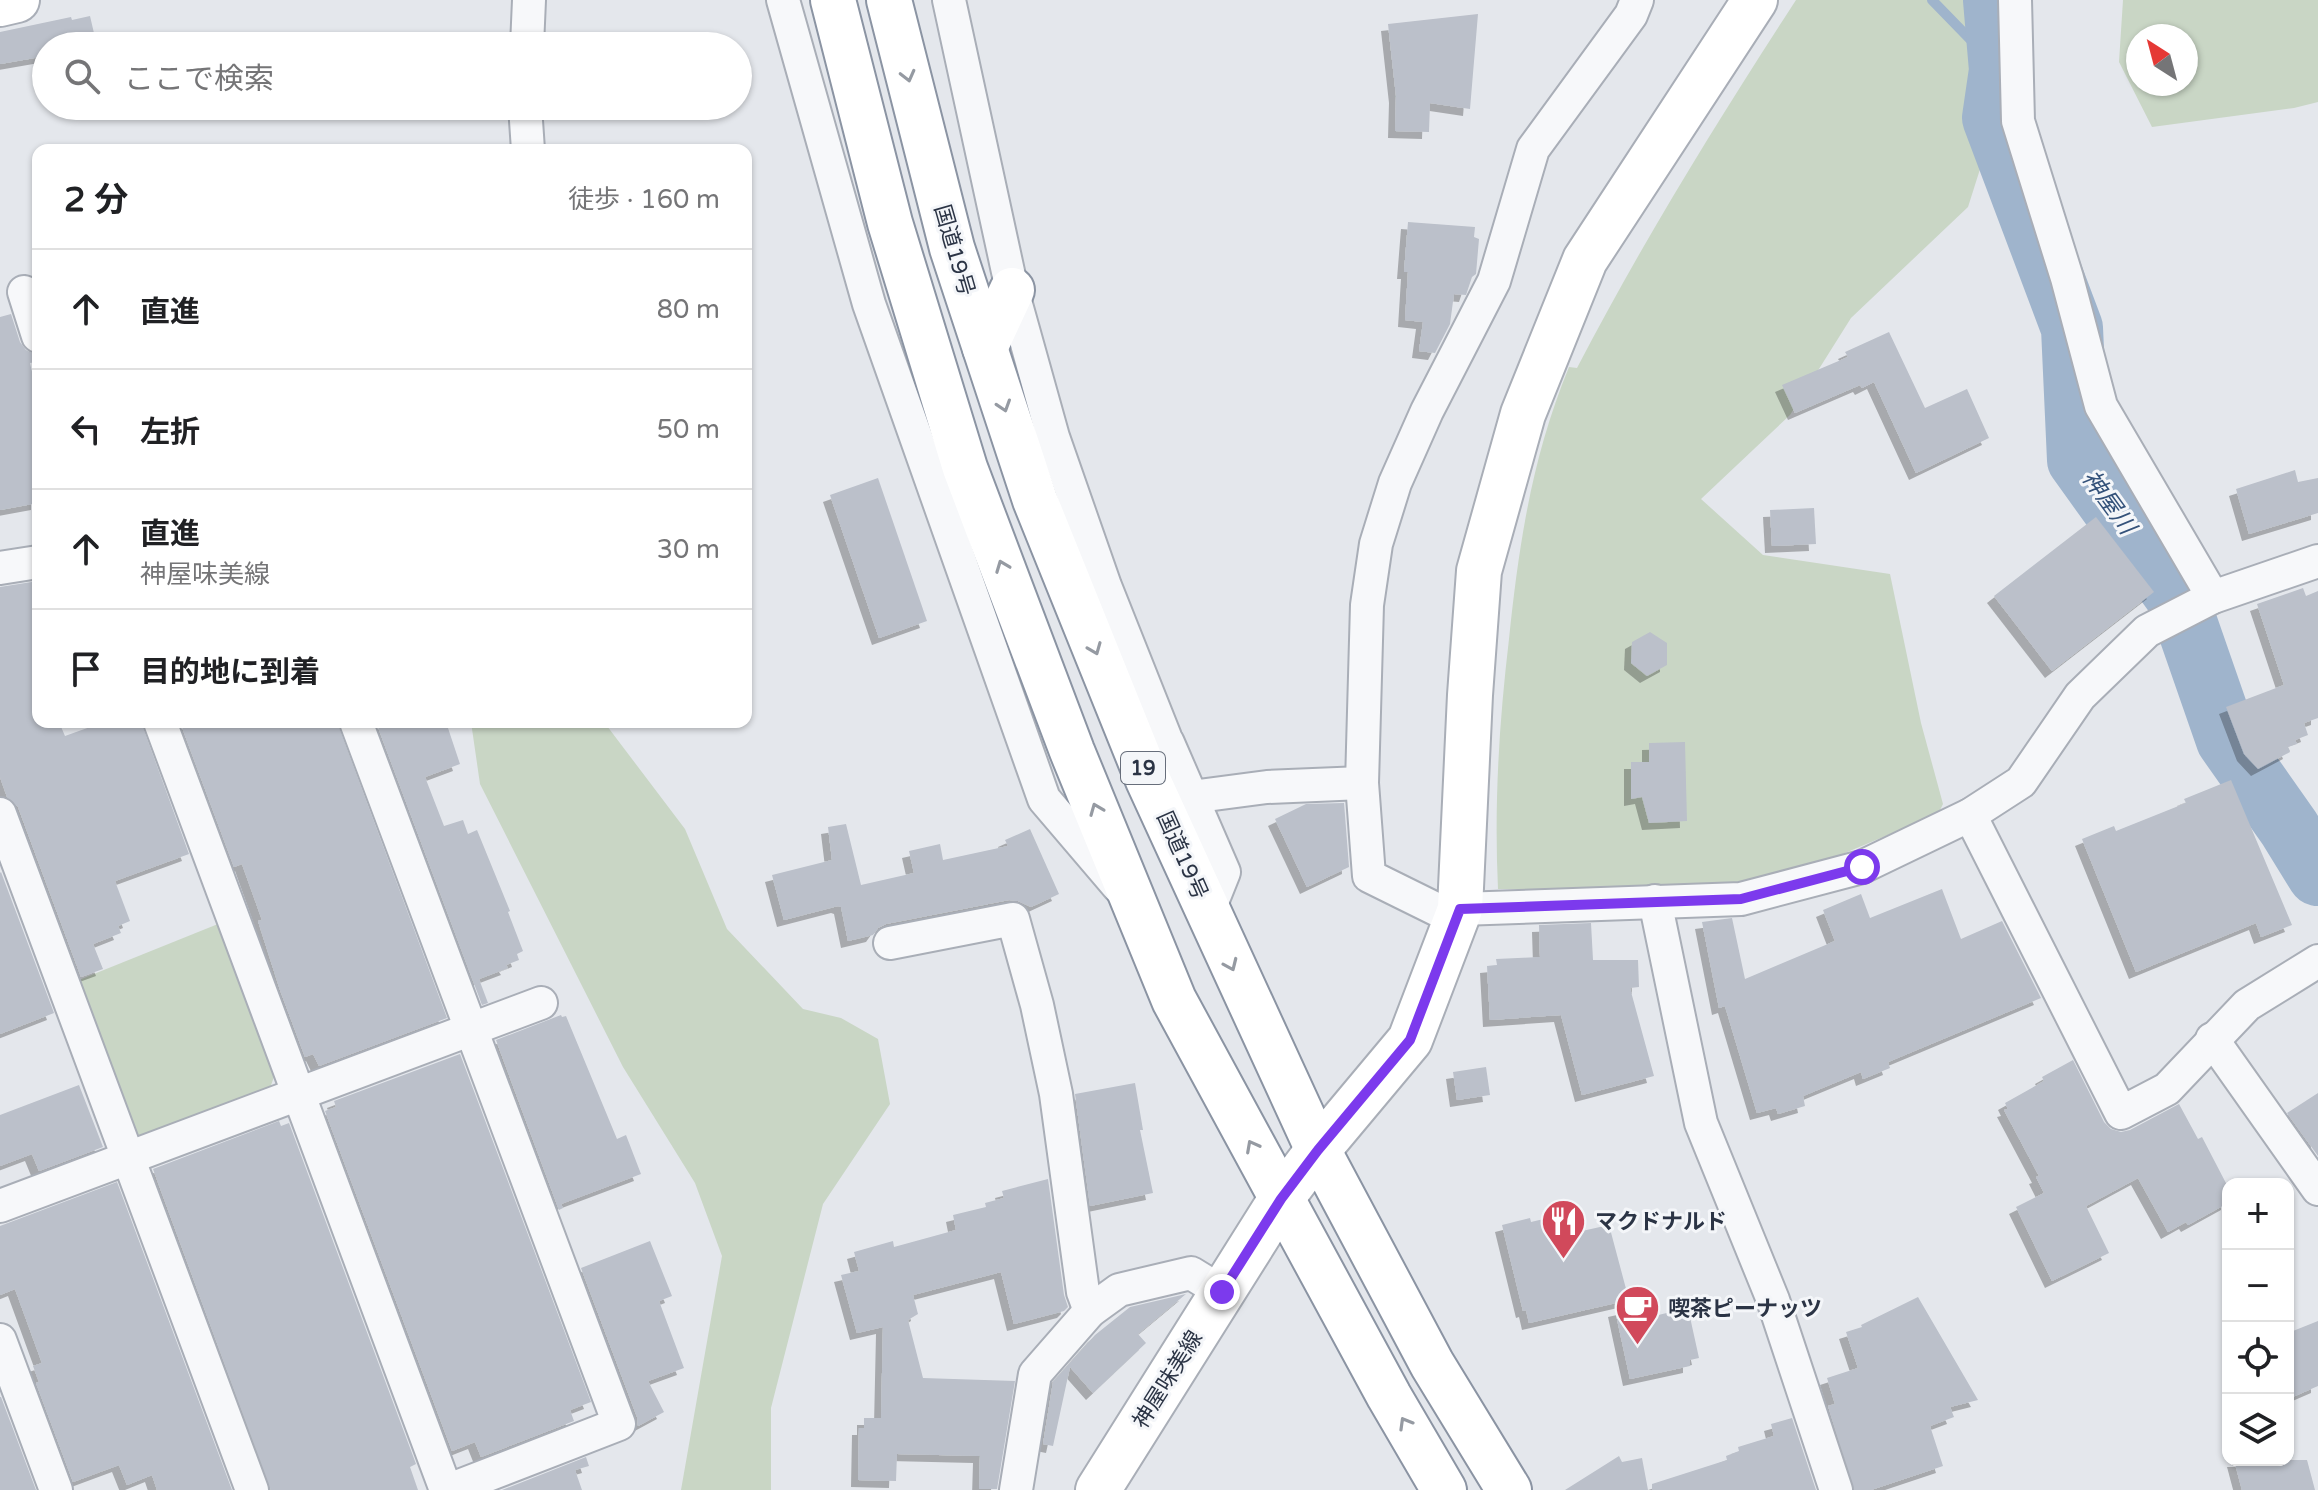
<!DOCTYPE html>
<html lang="ja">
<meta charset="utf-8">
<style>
:root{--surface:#fff;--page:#f6f6f6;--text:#202124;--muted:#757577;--line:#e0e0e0}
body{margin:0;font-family:"Varela Round","Noto Sans JP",sans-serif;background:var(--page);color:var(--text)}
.controls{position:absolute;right:24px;bottom:24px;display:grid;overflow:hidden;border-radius:16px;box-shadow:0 2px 6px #0004}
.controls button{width:72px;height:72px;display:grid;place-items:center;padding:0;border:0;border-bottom:2px solid var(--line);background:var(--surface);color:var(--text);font:40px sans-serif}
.compass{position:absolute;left:2126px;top:24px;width:72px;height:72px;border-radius:50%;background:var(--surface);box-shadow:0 2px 6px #0004;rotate:324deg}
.stop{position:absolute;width:24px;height:24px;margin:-18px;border:6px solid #7c3aed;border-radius:50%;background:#fff}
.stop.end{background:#7c3aed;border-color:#fff;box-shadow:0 2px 8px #0008}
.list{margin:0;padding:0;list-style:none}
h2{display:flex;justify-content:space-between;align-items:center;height:104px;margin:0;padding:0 32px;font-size:34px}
h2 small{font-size:26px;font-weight:400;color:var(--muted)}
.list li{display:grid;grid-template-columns:52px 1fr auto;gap:24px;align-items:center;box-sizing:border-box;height:120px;padding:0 32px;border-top:2px solid var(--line)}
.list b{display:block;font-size:30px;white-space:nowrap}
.list p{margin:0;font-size:26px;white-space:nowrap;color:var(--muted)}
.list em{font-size:26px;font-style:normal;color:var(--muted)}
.icon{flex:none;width:44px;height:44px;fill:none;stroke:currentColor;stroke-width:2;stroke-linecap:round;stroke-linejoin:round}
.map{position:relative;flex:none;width:2318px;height:1490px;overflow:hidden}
.search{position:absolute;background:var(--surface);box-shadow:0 2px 6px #0004;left:32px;top:32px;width:720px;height:88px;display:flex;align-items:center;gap:20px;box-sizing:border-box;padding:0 28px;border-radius:44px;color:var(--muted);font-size:30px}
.panel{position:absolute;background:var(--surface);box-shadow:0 2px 6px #0004;left:32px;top:144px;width:720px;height:584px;border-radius:16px}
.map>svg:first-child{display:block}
.green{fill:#c9d6c5;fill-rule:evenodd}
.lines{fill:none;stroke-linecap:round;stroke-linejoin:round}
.stream{stroke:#9fb4cc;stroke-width:10}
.river{stroke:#9fb4cc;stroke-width:62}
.building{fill:#bbc0ca;filter:url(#shadow)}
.street-casing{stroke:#a9aeb7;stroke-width:36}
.secondary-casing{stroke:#a9aeb7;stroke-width:48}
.highway-casing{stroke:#8b94a3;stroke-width:48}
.street{stroke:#f7f8fa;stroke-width:32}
.secondary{stroke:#fff;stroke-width:44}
.highway{stroke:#fff;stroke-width:44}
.oneway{stroke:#959aa2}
.route{stroke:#7c3aed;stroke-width:10}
.labels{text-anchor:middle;stroke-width:6;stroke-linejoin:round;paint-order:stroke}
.shield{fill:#f4f6f9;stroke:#676e7b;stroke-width:2}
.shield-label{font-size:20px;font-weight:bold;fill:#2b3445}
.street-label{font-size:22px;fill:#2b3445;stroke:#f4f6f9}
.poi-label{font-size:22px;font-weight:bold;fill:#2b3445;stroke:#f4f6f9;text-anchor:start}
.water-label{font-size:24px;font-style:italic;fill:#34527a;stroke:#f4f6f9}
</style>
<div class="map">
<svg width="2318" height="1490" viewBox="0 0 2318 1490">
<defs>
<filter id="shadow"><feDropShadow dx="-7" dy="7" stdDeviation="0" flood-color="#0004"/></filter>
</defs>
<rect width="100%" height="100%" fill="#e4e7ec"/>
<g class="green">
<path d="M1796,0h209l-4,103 -33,104 -117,111 -61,97 -89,84 62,56 127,19 31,149 22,81 -5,10 -136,57 -94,20 -210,-2c-4,-84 1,-166 11,-250 10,-96 23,-182 60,-272l8,1c66,-127 141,-248 219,-368z"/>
<path d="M2123,0h195v102l-24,6 -142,19 -33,-65zM2186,36v48h-48v-48z"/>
<path d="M471,722h133l81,107 42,100 76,80 38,9 37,21 12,65 -67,100 -52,204v82h-90l41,-234 -27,-73 -72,-116 -143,-283z"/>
<path d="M218,924l57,150 -5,14 -129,49 -12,-8 -55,-147z"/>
</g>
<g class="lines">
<path class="stream" d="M1932,0l68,70"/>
<path class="river" d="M1994,0l6,70 -7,48 79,210 6,132 100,139 49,141 62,88 29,47"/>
</g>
<g class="building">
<path d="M1478,14l-8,95 -40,-6 -1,29 -34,-1 1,-35 -8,-72z"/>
<path d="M90,16l7,30h-51v10l-46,8v-32l71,-15 1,3z"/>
<path d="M1408,222l67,5 -1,10 5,2 -3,35 -4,3 -6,18 -12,-1 -4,30 -15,29 -16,-2 4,-29 -18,-2 3,-48h-4z"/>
<path d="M11,314l9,28 6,8 8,4 2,8 -6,1 8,35v105l-38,7v-193z"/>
<path d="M1889,332l36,76 42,-19 22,49 -73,35 -42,-91 -12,6 -2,-3 -65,28 -13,-28 66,-28 -3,-5z"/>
<path d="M2295,470l3,12 20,-4v35l-69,21 -13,-45z"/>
<path d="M878,478l49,143 -48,17 -49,-143z"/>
<path d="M1814,508l2,36 -44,2 -2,-36z"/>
<path d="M2096,517l58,75 -102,79 -58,-75z"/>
<path d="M38,581v141h21l6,14 39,-14h37l48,132 -74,27 15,40 -12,5 3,7 -28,11 10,25 -22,8 -63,-170 -11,-10 -7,-20v-190z"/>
<path d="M2303,588l3,8 12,-5v127l-14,5 4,12 -13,5 2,4 -9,3 2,5 -32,17 -14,-15 -18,-47 58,-22 -27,-81z"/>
<path d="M1650,632l17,11v22l-20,11 -16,-13 1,-21z"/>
<path d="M180,722h157l110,296 -128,48 -6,-12 -8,3 -25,-67 -22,-69 4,-1 -20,-56 -8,3z"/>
<path d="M376,722h70l14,42 -35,13 19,49 19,-6 5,14 9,-4 33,81 -2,1 15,39 -6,3 2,6 -13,5 2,3 -29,11 9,24 -6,2z"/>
<path d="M1685,742l2,79 -38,2 -7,-26 -11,2v-37h18v-19z"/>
<path d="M2231,780l61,145 -31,12 -5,-14 -120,49 -54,-133 32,-13 2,5 70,-28 -2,-4z"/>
<path d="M1344,803l5,64 -42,20 -32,-68 31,-15z"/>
<path d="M846,824l15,61 53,-12 -5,-22 31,-7 3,16 65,-14 -3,-6 25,-11 29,65 -28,13 -13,-6 -9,-1 -123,24 -8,4 -5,7 -25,6 -7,-34 -3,-1 -54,14 -12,-45 60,-15 -4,-33z"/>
<path d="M1,872l53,141 -54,21v-161z"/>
<path d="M1942,889l19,50 41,-18 39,77 -153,64 2,6 -27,11 -2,-7 -58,24 2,10 -27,8 -2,-6 -19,5 -32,-107 -6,2 -17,-86 30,-4 13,61 90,-38 -12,-31 38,-16 9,24z"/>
<path d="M1591,923l2,37h45l1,27 -9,1 24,88 -72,19 -21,-80 -71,5 -3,-54 10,-1 -1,-6 44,-2 -1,-32z"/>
<path d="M561,1015l1,2 4,-1 51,123 9,-4 15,39 -80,30 2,4 -4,2 -63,-170z"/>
<path d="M460,1054l131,348 -21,8 4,11 -93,36 -6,-15 -23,9 -127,-340 11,-4 -2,-6z"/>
<path d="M2073,1060l31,62 7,7 10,3 9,-2 49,-26 19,35 4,-2 26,50v16l-40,22 -2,-3 -18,10 -30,-54 -52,28 23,47 -57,28 -36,-74 28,-14 -8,-16 3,-1 -35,-66 4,-1 -3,-6 39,-22 -2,-4z"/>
<path d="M1486,1067l4,28 -33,5 -4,-28z"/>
<path d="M1135,1083l8,47h-3l13,63 -63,13 -15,-112z"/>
<path d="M79,1085l24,62 -64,24 -7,-17 -32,12v-51z"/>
<path d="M2318,1093v63l-31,-43z"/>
<path d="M279,1121l2,5 8,-3 127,341 -6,3 8,23h-147l-118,-321z"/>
<path d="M1048,1179l16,116 4,12 -4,4 -50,13 -13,-52 -88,23 5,19 -10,6 15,58 92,3 -18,108h-18l1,-33 -83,-2 -1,27 -38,-1 1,-52h5v-10h17l2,-91 -26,6 -16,-58 18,-4 -5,-19 39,-11 1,6 62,-17 -3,-15 33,-8 -1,-4 19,-5 -2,-7z"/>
<path d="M117,1182l115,308h-75l-5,-15 -25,10 -8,-20 -46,17 -37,-99 3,-1 -6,-16 9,-3 -27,-74 -15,6v-69z"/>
<path d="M1577,1211l5,20 27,-6 20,75 -100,23 -3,-13 -3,1 -21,-86 28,-7 1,4z"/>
<path d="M650,1241l22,55 -13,5 25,67 -36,13 16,31 -26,14 -1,-9 -56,-149z"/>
<path d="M1186,1294l-48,40 8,9 -53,50 -23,-26 -17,79 -10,-2 10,-62 42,-47 35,-28z"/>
<path d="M1918,1297l60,103 -28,7 4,10 -24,9 13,40 -72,24h-17l-26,-84 7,-2 -8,-26 31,-10 -12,-36 16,-5 -1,-2z"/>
<path d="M1651,1302l3,14 34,-8 11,50 -9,2v6l-60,13 -15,-69z"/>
<path d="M2318,1321v65l-30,13v-66z"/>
<path d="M0,1397h1l35,93h-36z"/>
<path d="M1792,1418l24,72h-164v-6l75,-24 -1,-4 13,-5 -1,-4 36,-11 -3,-12z"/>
<path d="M1619,1456l3,6 20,-4 6,32h-83z"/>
<path d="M586,1457l3,9 -14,4 7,20h-80z"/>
<path d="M2234,1460h73l8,30h-73z"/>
</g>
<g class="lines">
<defs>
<g id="street">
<path d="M783,0l86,304 175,495 75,88"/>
<path d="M949,0l63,290 41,147 52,149 60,151 -3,67"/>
<path d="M2015,0l3,121 49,157 34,128 112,191"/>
<path d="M527,46l2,-46"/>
<path d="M525,106l3,44"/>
<path d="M24,292l14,44"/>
<path d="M0,568l38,-6"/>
<path d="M160,722l286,768"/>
<path d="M356,722l263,702 -170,66"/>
<path d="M1168,743l56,129 -16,40"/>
<path d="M1191,797l76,-10 95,-4"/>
<path d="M0,814l252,676"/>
<path d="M1970,815l151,298 46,-24 80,-84 71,-44"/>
<path d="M1655,901l46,222 72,177 63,190"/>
<path d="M1460,909l281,-10 121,-32 108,-52 51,-33 59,-86 67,-65 66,-34 105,-36"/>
<path d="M1456,919l-87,-43 -7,-93 5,-178 9,-61 19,-61 32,-72 67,-130 39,-132 98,-134 6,-15"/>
<path d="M890,943l123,-24 24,86 19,89 27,198 7,19"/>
<path d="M2212,1039l106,150"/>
<path d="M0,1206l541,-203"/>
<path d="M0,1340l56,150"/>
<path d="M1016,1490l19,-116 55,-63 29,-21 72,-17 31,19"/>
</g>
<g id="secondary">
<path d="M0,4l17,-4"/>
<path d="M1098,1490l183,-291 37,-49 92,-110 50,-131 10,-214 9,-124 44,-157 62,-154 170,-260"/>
</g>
<g id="highway">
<path d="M833,0l57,223 75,245 107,283 102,249 215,396 55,94"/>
<path d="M889,0l63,248 83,252 113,280 170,370 114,214 77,126"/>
<path d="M985,348l27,-58"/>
</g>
</defs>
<use href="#street" class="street-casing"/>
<use href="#secondary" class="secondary-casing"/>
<use href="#highway" class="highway-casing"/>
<use href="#street" class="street"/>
<use href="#secondary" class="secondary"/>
<use href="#highway" class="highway"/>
</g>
<defs><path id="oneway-chevron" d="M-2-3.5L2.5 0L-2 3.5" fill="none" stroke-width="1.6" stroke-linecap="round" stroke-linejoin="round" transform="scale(2)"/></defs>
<g class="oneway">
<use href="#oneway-chevron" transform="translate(908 76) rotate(76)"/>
<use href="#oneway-chevron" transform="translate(1004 406) rotate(72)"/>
<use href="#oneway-chevron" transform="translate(1002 566) rotate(-111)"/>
<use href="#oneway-chevron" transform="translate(1095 649) rotate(68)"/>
<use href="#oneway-chevron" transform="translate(1096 809) rotate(-112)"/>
<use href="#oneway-chevron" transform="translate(1231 965) rotate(66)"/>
<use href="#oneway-chevron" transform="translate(1252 1146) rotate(-118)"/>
<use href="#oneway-chevron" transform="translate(1405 1423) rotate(-120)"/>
</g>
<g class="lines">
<path class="route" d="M1222,1292l59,-93 37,-49 92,-110 50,-131 281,-10 121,-32"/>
</g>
<defs>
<symbol id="restaurant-pin" viewBox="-11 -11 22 30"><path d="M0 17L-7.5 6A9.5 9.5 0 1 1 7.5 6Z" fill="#d1495b" stroke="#f4f6f9"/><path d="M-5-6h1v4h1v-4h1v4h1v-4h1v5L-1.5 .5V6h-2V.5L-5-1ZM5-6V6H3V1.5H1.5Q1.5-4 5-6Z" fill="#fff"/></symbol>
<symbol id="cafe-pin" viewBox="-11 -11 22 30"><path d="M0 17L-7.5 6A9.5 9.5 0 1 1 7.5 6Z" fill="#d1495b" stroke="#f4f6f9"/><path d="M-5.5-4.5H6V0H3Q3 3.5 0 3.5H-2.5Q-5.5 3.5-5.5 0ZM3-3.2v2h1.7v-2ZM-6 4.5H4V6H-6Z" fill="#fff"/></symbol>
</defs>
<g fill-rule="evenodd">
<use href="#restaurant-pin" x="1538" y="1196" width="51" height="69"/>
<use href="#cafe-pin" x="1612" y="1282" width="51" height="69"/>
</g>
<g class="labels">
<rect class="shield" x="1121" y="752" width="44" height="32" rx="6"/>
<g class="shield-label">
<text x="1143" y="775">19</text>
</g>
<g class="street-label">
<text transform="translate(955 250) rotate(74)" y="8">国道19号</text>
<text transform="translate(1183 855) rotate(66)" y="8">国道19号</text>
<text transform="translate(1167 1379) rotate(-58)" y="8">神屋味美線</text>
</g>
<g class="poi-label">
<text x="1595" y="1229">マクドナルド</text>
<text x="1668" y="1316">喫茶ピーナッツ</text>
</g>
<g class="water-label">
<text transform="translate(2109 502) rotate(54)" y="8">神屋川</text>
</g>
</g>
</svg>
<div class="controls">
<button>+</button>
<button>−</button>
<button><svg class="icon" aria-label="locate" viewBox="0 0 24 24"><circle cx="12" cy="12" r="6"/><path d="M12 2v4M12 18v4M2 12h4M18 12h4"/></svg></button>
<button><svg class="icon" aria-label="layers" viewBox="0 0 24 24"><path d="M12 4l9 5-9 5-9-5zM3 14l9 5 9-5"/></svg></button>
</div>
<svg class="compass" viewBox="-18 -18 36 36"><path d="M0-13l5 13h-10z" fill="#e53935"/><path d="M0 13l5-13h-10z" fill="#757577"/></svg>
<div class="stop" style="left:1862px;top:867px"></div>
<div class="stop end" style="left:1222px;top:1292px"></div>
<div class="search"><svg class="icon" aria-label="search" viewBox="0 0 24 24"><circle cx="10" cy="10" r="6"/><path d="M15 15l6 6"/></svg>ここで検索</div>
<section class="panel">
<h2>2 分<small>徒歩 · 160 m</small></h2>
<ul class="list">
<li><svg class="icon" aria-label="ahead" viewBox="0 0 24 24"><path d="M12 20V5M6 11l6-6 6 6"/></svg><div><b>直進</b></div><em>80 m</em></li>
<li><svg class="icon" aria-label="left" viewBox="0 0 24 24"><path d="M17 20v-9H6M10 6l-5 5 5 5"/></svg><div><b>左折</b></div><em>50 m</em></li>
<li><svg class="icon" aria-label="ahead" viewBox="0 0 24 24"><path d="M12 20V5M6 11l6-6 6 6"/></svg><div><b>直進</b><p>神屋味美線</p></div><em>30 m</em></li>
<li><svg class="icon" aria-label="arrive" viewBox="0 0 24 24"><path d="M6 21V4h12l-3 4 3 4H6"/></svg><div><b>目的地に到着</b></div></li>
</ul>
</section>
</div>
